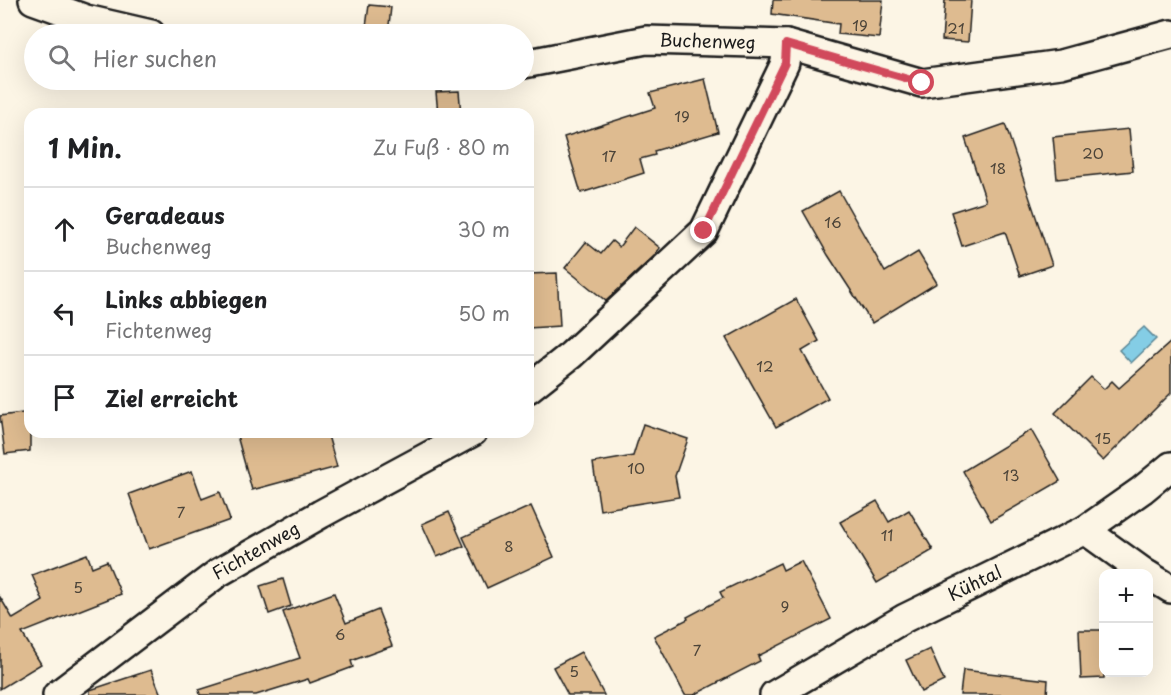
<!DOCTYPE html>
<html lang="de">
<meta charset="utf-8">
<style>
:root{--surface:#fff;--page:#f2f2f2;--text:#202124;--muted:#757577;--line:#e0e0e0}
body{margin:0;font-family:"Playpen Sans",sans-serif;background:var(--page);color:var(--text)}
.controls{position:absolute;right:18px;bottom:18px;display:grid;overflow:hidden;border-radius:12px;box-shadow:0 6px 24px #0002}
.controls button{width:54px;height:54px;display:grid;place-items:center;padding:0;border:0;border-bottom:2px solid var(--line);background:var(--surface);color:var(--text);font:30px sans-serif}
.stop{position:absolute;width:18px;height:18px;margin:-14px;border:4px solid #d1495b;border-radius:50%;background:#fff}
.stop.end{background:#d1495b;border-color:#fff;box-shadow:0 2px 6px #0008}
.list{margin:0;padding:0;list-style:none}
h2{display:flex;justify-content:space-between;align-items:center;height:78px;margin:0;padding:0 24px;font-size:26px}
h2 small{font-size:20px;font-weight:400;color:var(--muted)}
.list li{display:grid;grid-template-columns:39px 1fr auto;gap:18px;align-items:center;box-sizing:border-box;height:84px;padding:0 24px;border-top:2px solid var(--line)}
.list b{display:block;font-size:22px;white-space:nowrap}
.list p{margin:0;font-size:20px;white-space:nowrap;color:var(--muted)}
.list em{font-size:20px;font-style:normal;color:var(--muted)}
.icon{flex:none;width:33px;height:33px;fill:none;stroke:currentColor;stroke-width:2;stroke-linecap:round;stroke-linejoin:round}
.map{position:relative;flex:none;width:1171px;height:695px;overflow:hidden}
.search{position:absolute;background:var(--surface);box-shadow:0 6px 24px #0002;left:24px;top:24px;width:510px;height:66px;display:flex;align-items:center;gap:15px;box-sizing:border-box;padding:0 21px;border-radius:33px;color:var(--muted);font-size:22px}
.panel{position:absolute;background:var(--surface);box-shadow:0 6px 24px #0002;left:24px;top:108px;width:510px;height:330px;border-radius:18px}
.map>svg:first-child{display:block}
.water{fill:#84cde5;stroke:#5a8695;stroke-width:1.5}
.building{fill:#debb90;stroke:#1c1c1c;stroke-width:1.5}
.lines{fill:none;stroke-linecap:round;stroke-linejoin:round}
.minor-casing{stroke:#1c1c1c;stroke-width:32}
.minor{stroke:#fcf5e5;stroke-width:27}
.route{stroke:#d1495b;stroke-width:8}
.labels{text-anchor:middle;stroke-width:4.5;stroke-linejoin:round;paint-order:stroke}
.number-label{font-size:15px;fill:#4c4439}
.street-label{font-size:18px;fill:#1c1c1c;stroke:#fcf5e5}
</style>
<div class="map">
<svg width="1171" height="695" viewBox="0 0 1171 695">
<rect width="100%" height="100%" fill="#fcf5e5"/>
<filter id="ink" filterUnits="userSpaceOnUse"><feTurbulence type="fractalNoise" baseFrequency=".0167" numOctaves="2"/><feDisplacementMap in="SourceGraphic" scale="12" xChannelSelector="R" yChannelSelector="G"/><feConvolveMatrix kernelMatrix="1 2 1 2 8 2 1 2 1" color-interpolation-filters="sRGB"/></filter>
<g filter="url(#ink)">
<path class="water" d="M1144,327l12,12 -25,24 -12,-13z"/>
<g class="building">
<path d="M773,0h110l-4,38 -41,-4 1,-10 -67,-10z"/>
<path d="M945,0h26l-3,42 -26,-2z"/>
<path d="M369,5l22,2 -3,27h-23z"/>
<path d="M705,79l13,53 -64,19 1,4 -15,4 4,14 -63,20 -17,-56 91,-29 -5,-15z"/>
<path d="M459,91l2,23h-23l-2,-22z"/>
<path d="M1005,124l47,141 -32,11 -15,-44 -43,14 -11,-34 35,-11 -21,-63z"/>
<path d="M1129,129l4,42 -76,8 -4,-42z"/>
<path d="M839,191l46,81 33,-20 19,31 -65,40 -44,-68 -25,-44z"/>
<path d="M634,227l26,21 -6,8 -48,45 -41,-33 21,-26 15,12 11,-13 7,6z"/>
<path d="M557,273l3,53 -32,2v-54z"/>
<path d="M796,299l23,42 -17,10 26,47 -52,29 -50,-89z"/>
<path d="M1171,342v51l-68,68 -48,-48 36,-36 13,12 8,-8 7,7z"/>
<path d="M30,412v39l-25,3 -5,-38z"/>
<path d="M643,424l45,15 -13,37 4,21 -79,13 -7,-47 40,-7z"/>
<path d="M1031,430l29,51 -69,40 -28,-50z"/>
<path d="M236,432h91l10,35 -85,23z"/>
<path d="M192,471l10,28 18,-7 10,28 -81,29 -20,-55z"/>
<path d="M877,501l12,21 20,-12 24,40 -56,33 -37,-61z"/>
<path d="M531,506l23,51 -67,31 -24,-51z"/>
<path d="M449,512l15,34 -27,11 -15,-33z"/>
<path d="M87,554l5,13 15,-6 14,33 -99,39 19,31 -41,25v-92l13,22 30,-18 -11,-26z"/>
<path d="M801,561l30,58 -73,37 2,5 -66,34h-9l-31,-59 34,-17 -1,-2 36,-19 -3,-6 60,-29 3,7z"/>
<path d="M283,579l8,27 -22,8 -9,-28z"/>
<path d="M334,593l12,30 32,-13 14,36 -41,15 2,6 -43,16 -2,-4 -52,16h-56l-1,-5 101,-32 -17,-46z"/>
<path d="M1079,630h25v48l-23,1z"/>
<path d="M930,649l14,32 -23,11 -15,-32z"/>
<path d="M581,652l23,43h-36l-15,-28z"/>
<path d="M151,670l10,25h-71v-5z"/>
<path d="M963,670l85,10 -1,15h-87z"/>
</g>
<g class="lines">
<defs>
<g id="minor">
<path d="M33,0l53,19 65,15"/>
<path id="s1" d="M524,64l122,-24 140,4 136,39 139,-19 110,-30"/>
<path d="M528,389l43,-34 133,-124 81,-168 1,-19"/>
<path d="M1085,530l61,44"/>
<path d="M1148,575l23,14"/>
<path id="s2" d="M57,695l161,-122 103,-59 152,-82"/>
<path id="s3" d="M774,695l131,-77 180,-88 57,-40 29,-24"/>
</g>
</defs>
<use href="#minor" class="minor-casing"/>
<use href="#minor" class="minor"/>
</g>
</g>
<g class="lines" filter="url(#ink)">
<path class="route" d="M704,231l81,-168 1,-19 136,39"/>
</g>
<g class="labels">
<g class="number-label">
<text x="860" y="31">19</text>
<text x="956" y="34">21</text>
<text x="682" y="122">19</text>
<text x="1093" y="159">20</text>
<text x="609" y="162">17</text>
<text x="998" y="174">18</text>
<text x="833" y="228">16</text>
<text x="765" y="372">12</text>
<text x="1103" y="444">15</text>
<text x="636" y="474">10</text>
<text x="1011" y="481">13</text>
<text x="181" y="518">7</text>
<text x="887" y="541">11</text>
<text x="509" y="552">8</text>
<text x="78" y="593">5</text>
<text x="785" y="612">9</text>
<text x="340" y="640">6</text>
<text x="697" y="656">7</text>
<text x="574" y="677">5</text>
</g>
<g class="street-label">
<text dy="6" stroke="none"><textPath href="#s1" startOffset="186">Buchenweg</textPath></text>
<text dy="6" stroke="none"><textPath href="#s2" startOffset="246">Fichtenweg</textPath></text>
<text dy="6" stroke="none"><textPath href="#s3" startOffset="230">Kühtal</textPath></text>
</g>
</g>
</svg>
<div class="controls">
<button>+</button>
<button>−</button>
</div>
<div class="stop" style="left:922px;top:83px"></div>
<div class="stop end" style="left:704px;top:231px"></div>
<div class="search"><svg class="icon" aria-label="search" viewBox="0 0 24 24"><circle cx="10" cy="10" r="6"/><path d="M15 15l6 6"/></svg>Hier suchen</div>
<section class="panel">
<h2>1 Min.<small>Zu Fuß · 80 m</small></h2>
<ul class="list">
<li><svg class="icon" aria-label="ahead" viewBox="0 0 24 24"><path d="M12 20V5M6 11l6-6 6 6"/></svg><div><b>Geradeaus</b><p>Buchenweg</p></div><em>30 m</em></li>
<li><svg class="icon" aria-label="left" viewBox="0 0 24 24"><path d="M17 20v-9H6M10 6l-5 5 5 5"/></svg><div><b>Links abbiegen</b><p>Fichtenweg</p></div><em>50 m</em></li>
<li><svg class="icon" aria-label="arrive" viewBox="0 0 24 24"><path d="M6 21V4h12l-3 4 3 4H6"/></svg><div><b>Ziel erreicht</b></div></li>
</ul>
</section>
</div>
